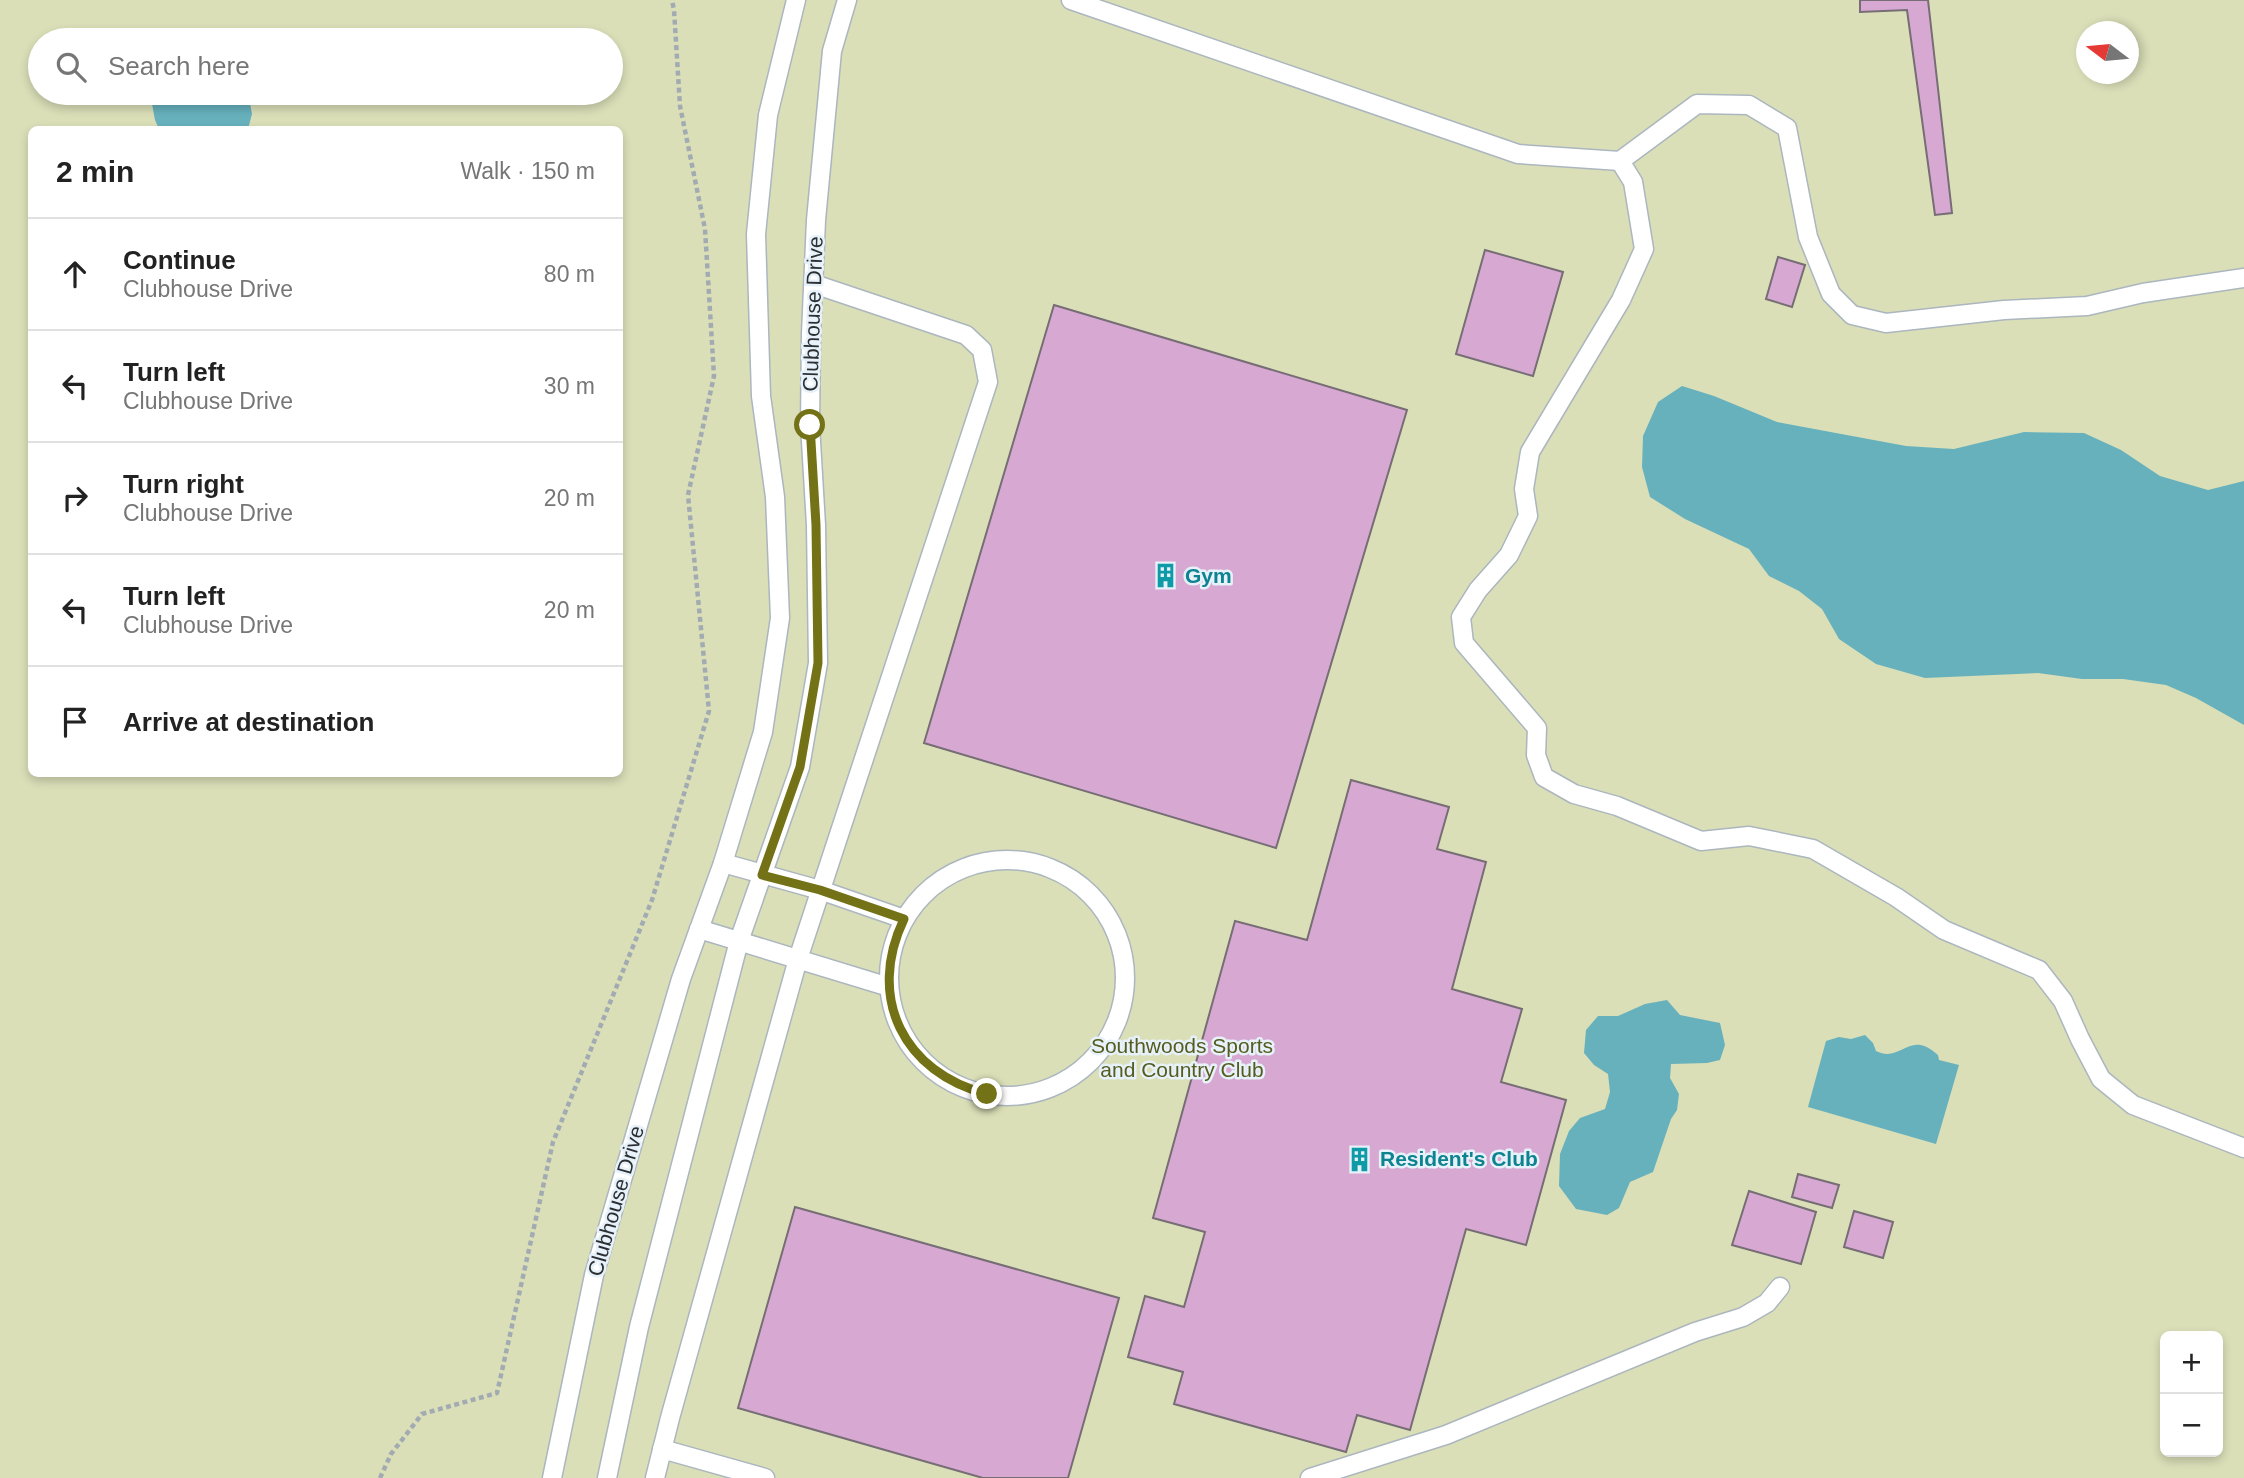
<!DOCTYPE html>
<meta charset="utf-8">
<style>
:root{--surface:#fff;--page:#f6f6f6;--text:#222;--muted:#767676;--line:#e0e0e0}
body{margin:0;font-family:Helvetica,sans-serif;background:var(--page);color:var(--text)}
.controls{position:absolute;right:21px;bottom:21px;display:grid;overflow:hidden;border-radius:10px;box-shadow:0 4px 10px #0003}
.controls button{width:63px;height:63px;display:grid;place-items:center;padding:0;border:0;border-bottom:2px solid var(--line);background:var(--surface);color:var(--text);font:35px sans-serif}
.compass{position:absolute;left:2076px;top:21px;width:63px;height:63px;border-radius:50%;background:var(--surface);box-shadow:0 4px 10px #0003;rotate:286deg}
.stop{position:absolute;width:21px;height:21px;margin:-16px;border:5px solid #737216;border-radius:50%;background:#fff}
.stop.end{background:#737216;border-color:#fff;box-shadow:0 2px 7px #0008}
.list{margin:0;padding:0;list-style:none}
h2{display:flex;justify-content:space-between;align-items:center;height:91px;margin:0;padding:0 28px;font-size:30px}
h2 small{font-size:23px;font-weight:400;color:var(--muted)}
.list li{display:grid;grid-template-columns:46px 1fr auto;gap:21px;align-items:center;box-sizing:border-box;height:112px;padding:0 28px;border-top:2px solid var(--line)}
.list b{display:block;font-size:26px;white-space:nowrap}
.list p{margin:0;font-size:23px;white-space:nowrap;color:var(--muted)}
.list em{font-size:23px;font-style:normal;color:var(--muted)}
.icon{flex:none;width:38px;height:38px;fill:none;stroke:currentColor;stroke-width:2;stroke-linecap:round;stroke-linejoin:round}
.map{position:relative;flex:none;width:2244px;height:1478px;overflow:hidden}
.search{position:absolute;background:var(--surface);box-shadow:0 4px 10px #0003;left:28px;top:28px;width:595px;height:77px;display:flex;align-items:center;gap:18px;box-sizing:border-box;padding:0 24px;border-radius:38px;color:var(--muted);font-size:26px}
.panel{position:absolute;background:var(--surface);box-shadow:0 4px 10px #0003;left:28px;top:126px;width:595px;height:651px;border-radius:10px}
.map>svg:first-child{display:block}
.green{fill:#dadfb8;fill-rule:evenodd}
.water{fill:#67b1bd}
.building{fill:#d7a9d2;stroke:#766d75;stroke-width:2}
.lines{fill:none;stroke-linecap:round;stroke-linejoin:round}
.service-casing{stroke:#acb6be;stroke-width:21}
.path{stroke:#a3abb2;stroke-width:4.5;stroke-dasharray:5 3.5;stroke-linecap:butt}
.service{stroke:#fff;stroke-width:18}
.route{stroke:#737216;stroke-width:9}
.labels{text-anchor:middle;stroke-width:5;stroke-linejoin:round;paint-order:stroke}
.street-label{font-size:21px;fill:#2b2f32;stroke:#e7f1fa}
.culture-label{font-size:21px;font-weight:bold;fill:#0d838f;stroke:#e7f1fa;text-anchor:start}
.park-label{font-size:21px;fill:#565c1e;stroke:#e7f1fa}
</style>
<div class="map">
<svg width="2244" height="1478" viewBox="0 0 2244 1478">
<rect width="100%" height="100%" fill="#e7f1fa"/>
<path class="green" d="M0,0h2244v1478h-2244zM2086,32h42v42h-42zM40,40h571v53h-571zM32,130h588v644h-588zM2165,1336h53v116h-53z"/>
<g class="water">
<path d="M150,93h98l4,21 -4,15h-89l-4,-9z"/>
<path d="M1682,386l32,10 63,26 129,24 48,3 70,-17 60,1 37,17 39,26 48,14 36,-9v244l-48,-27 -30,-13 -43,-6h-41l-44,-6 -113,5 -49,-14 -37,-25 -17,-30 -23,-18 -30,-15 -20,-27 -64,-30 -35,-22 -8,-30 1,-31 15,-34z"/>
<path d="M1667,1000l13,15 40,8 5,22 -5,15 -13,3 -36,1 -1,14 9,16 -2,16 -6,9 -18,53 -23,10 -11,26 -12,7 -31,-6 -17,-23 1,-32 9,-23 11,-13 25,-9 5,-17 -2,-18 -14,-9 -10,-12 2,-23 12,-14h20l27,-12z"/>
<path d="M1865,1035l8,8 3,8c25,13 33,-23 62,4l1,5 20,5 -23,79 -128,-37 18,-66 13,-4 12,2z"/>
</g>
<g class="building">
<path d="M1860,0h68l24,213 -17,2 -28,-205 -47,2z"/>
<path d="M1485,250l78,22 -30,104 -77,-22z"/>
<path d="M1778,257l27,8 -13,42 -26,-8z"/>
<path d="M1054,305l353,105 -131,438 -352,-105z"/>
<path d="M1351,780l98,27 -12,42 49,13 -34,127 70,20 -21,73 65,18 -40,145 -60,-16 -56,201 -53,-15 -11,37 -172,-48 9,-32 -55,-15 17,-61 39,11 21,-75 -52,-14 82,-297 72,19z"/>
<path d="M1798,1174l41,11 -7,23 -40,-11z"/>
<path d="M1749,1191l67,21 -15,52 -69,-19z"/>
<path d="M795,1207l324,91 -51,180h-85l-245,-70z"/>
<path d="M1854,1211l39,11 -10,36 -39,-11z"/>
</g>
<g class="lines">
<defs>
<g id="service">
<path d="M1071,0l447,154 102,7 77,-57 52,1 38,23 21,109 23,57 21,21 34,8 118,-13 83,-4 56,-13 101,-15"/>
<path d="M1620,161l13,21 11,67 -23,51 -91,152 -6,37 4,27 -19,39 -31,35 -17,27 3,26 73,85 -1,27 8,22 30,17 43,12 84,35 48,-5 64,13 83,48 48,33 95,40 24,31 17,38 21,40 32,26 111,43"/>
<circle cx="1007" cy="978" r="118"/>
<path d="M723,863l97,27 84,29"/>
<path d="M699,929l190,58"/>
<path d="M662,1449l103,29"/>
<path d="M552,1478l42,-203 87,-296 42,-116 40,-131 17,-114 -5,-121 -14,-101 -5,-162 12,-119 28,-115"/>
<path d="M607,1478l32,-151 100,-386 61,-174 18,-104 -2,-138 -6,-100 1,-91 5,-114 16,-169 15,-51"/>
<path d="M655,1478l15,-60 128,-459 190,-577 -6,-32 -16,-15 -152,-51"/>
<path d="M1310,1478l136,-43 249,-103 48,-15 24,-14 13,-16"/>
</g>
</defs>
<use href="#service" class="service-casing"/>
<path class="path" d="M380,1478l11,-24 31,-40 75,-21 56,-251 99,-242 57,-189 -21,-216 26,-119 -9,-147 -25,-123 -6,-96 -2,-10"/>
<use href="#service" class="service"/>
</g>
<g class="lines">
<path class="route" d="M810,425l6,100 2,138 -18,104 -38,108 58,15 84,29c-38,79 0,154 83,175"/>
</g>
<defs>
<symbol id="building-bare" viewBox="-9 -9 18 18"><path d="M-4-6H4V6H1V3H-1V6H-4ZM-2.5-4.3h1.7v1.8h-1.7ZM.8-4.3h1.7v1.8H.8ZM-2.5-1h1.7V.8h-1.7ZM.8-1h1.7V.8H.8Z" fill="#0f9aa8" stroke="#e7f1fa" stroke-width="2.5" paint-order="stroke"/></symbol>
</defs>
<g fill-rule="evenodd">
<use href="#building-bare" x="1148" y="558" width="35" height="35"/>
<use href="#building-bare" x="1342" y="1142" width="35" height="35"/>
</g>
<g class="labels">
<g class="street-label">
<text transform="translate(813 314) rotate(-88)" y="7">Clubhouse Drive</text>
<text transform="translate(616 1201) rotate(-74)" y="7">Clubhouse Drive</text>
</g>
<g class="culture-label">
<text x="1185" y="583">Gym</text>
<text x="1380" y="1166">Resident's Club</text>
</g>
<g class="park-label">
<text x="1182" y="1053">Southwoods Sports<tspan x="1182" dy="24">and Country Club</tspan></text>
</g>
</g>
</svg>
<div class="controls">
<button>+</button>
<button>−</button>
</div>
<svg class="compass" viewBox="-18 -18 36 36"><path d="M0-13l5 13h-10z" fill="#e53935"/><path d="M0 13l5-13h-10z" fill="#767676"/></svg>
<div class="stop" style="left:810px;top:425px"></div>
<div class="stop end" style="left:987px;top:1094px"></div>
<div class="search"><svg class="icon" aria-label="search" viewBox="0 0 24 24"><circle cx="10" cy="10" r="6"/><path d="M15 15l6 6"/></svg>Search here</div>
<section class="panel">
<h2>2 min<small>Walk · 150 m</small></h2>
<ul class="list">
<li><svg class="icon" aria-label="ahead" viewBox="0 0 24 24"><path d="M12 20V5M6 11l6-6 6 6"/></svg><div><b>Continue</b><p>Clubhouse Drive</p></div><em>80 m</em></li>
<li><svg class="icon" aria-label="left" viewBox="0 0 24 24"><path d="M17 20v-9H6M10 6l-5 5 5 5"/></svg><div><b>Turn left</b><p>Clubhouse Drive</p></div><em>30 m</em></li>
<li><svg class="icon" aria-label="right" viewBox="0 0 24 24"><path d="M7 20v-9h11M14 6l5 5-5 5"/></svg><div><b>Turn right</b><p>Clubhouse Drive</p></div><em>20 m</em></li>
<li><svg class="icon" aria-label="left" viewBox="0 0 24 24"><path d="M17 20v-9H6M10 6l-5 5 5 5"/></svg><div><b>Turn left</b><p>Clubhouse Drive</p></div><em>20 m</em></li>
<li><svg class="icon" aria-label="arrive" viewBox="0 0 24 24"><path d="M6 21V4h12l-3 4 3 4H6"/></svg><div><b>Arrive at destination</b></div></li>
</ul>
</section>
</div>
